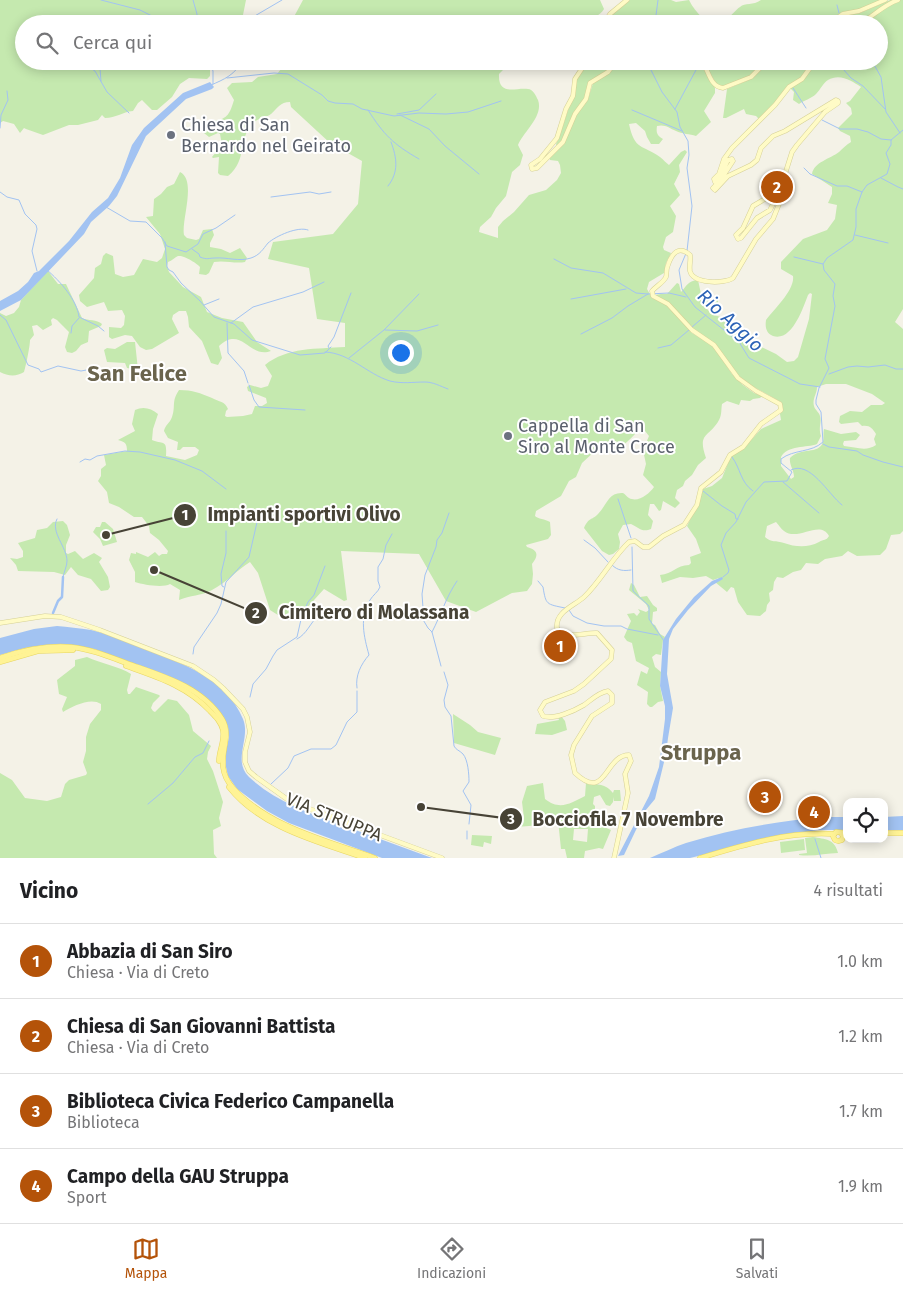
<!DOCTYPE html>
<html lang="it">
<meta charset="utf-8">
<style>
:root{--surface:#fff;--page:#f6f6f6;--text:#202124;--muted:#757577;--line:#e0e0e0;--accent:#b45309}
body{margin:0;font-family:"Fira Sans",sans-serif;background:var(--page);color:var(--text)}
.controls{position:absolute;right:15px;bottom:15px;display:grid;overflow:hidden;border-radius:10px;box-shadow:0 2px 12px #0003}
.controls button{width:45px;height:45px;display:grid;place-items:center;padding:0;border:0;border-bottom:1px solid var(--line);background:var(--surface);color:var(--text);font:25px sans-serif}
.you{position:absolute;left:400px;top:352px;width:18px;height:18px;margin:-12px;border:4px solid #fff;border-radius:50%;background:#1a73e8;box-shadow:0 0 0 8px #1a73e833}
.badge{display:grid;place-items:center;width:32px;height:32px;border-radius:50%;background:var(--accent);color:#fff;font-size:16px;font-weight:700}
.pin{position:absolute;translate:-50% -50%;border:2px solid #fff;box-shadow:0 1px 5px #0006}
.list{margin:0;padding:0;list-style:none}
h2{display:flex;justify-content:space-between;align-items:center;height:65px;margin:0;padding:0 20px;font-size:21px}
h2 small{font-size:16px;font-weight:400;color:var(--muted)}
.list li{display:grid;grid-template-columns:32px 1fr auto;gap:15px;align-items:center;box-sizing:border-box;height:75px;padding:0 20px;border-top:1px solid var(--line)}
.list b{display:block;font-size:19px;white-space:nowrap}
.list p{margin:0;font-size:16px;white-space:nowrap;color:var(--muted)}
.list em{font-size:16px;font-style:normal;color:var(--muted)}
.icon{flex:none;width:28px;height:28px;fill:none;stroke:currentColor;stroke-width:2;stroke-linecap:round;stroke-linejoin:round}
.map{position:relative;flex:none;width:903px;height:858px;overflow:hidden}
.search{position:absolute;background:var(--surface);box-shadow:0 2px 12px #0003;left:15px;right:15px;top:15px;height:55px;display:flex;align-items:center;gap:12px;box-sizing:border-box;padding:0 18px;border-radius:28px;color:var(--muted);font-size:19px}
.sheet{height:365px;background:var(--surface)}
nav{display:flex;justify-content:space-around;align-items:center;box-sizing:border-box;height:70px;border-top:1px solid var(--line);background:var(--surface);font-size:14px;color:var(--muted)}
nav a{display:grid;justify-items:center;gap:2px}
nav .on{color:var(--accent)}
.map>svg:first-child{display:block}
.green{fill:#c5e9af;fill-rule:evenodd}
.water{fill:#a2c3f2}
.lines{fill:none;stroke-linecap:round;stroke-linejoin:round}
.stream{stroke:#a2c3f2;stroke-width:1}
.canal{stroke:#a2c3f2;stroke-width:2.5}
.secondary-casing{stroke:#d5d096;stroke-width:5}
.primary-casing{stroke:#e7d662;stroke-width:5.5}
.secondary{stroke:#fffbc6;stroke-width:4}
.primary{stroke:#fff395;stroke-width:4.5}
.worship-dot{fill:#6b7280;stroke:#fff;stroke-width:2}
.labels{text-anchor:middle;stroke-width:4;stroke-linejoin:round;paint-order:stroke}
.worship-label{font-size:18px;fill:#5b616d;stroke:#fff;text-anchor:start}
.street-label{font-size:18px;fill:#474336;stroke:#fff}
.water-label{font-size:19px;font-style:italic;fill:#2c63b6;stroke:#fff}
.district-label{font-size:22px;font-weight:bold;fill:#6a644d;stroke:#fff}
.leader{fill:none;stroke:#474336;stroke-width:2}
.callout-dot{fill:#474336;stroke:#fff;stroke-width:2}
.mark-label{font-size:15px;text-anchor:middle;font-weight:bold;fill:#fff}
.callout-label{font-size:19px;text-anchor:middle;font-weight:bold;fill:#474336;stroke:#fff;stroke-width:4;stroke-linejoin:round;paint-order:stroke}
</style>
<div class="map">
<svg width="903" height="858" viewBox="0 0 903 858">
<rect width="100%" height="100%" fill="#f4f2e7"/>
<g class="green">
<path d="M0,0h246l-3,15 -6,9h-213v37h191l-5,9v6l-3,3 -18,-1 -9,6 -8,13 -15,13h-5l-10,-10 -4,3 -5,8c-11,1 -17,7 -28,7l-3,-3 -4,5 -20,5h-9l-26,10 -17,-6 -2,-1 -4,5 -6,-9 -11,-3 -3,2z"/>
<path d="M303,0h297l4,9c-4,7 -13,9 -19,15h-295z"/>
<path d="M630,0h41l5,2 13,-2c6,12 20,29 36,20 6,-3 10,-10 15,-13 5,-5 13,-1 21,-7h120l-22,10 -17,3 -16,11h-220l5,-9z"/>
<path d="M890,0h3l-37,24h-25l12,-8 17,-3z"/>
<path d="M900,0h3v309l-8,13 8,7v202l-3,3 -9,1 -5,14 -6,6 -23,1 -9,-5 -6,5 -17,3 -7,5 -12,-1 -5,7 -8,2 -10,6 -6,-1 -3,5 -1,8 -4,3 1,8 -3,4 -1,6 -6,5 -13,-1 -9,-13 -4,-14 -3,-1 -4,5 -12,-10 4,-4 -6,2 -7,-4 -13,2 -13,-1 -18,6 -2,-8c13,-1 16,-10 29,-10l2,-2 -1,-6 11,-4 -5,-14 -9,-13 13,-26 3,-11 9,-3 10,-8 9,-22 14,-9 16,-18 20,-9 -1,-6 3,-7 -2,-5 -29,-16 -13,-10 -24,-32 -22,-14 -24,-27 -14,-8 6,-1h6l10,-11 2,1 2,8c6,-6 6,-11 17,-12l3,14 17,6v3l-11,1v5l5,5 19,7 24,15 2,9 19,9 11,8 7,-1 4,-4 11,-38 3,-25 -2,-1 -2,2c-5,13 -16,47 -35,41 -7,-3 -8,-9 -7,-16 8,-11 29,-30 27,-44l-12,-7v-7l22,-23 24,-9 8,-11 2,-14 -9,-2 4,-9v-7l-20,-13c2,-12 18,-15 27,-22 4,-4 7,-7 12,-10l-1,-6 -10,-5 -2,-3 14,-14 -1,-6 -5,-5 4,-2 11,-14c-9,-6 -21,-14 -33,-7 -4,2 -8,10 -12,14 -5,5 -12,6 -17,10l-6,-4 1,-8 -4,-4 13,-8 13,-19h63v-37h-16l22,-16zM826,384h20l26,10 13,9 -3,2h-11l-9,7 -12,-1 -10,5 -1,6 2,2 17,-2 4,4c8,-1 10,2 14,8l-2,5 2,6c-10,7 -20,2 -32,1l-1,-2 1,-3 12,-1 4,-5 -4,-3 -15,2 -17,-5c-1,5 0,9 -1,13 -4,13 -23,5 -33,16 -1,7 4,12 4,19l-3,2 -10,-13v-9c6,-12 26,-9 36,-13l4,-8c-3,-9 1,-13 -1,-20 -1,-4 -5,-6 -6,-10 -2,-7 3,-12 3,-19zM776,522c3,3 5,7 8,9 14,11 36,-12 45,5 -3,5 -5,3 -10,6 -11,6 -24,5 -35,1 -8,-3 -13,0 -19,-6l2,-11z"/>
<path d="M282,61h222l-1,9 -4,4c-1,23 17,13 29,15 5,0 8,7 10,11 6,16 -15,32 -20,45l5,10 -3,10 -8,7 -6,24 -10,12 -5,9 -11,10 -1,5 19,6v-11l5,-6 11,-9 15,-17 17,-5 11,-10 4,-7 -1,-8 -2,-4 -8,-1 -1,-3 15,-13 12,-29 13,-19 4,-13 15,-10 10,-12h82l15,27v5l-11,18 7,11 -15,14c-6,-2 -14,-2 -20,-5 -7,-3 -11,-7 -19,-5 -1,7 0,9 6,13l-4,5h-8l-4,-7 -2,-6 -9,-8 -7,1c6,27 13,20 31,33 4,3 6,6 9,8l12,-13 4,-2 2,2 -8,13 1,7 -6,12 6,11 -10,11 6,10 -3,16 -7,5 -3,10 1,3 7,3 -5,10 -2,10 -15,9 -2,7 5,9 15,7 25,28 18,11 6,6 16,24 11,11 11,8 8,3 -2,2 -7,1 -3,2 -9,-1 -2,5 -12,-4 -5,3c-1,5 0,11 -3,16 -10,18 -22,12 -13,38l-8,7 -6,10 -7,6 -2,5 -6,4 -2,8 5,5 -5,5 -12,-7 -2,9 -2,1 -5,-7h-4l-2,11 5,6 -2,8c-9,4 -13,-2 -20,-5l-8,1 -5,9 2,8 -1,7 -6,5 -4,1 -7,-4 -18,-23c5,-11 7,-7 14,-14 9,-9 10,-22 25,-21 2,1 4,4 6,5 9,5 20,-4 25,-11l-11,-12 3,-11 -3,-14 6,-14 -4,-5 -5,-2c-7,7 -22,24 -33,24 -4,0 -7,-2 -12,-2l-13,12 -6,14 -7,4 -8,15 -25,15 -1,5c3,3 10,3 15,6l1,13 -3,4 -22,6 1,2c11,3 12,8 5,17l1,10 -1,10 -5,7 -15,2 -36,19 -30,-11 -27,-47 -78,-3 6,49 -3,1 -20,-12 -28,31 -8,-4 -7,1 -11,-7 -12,-37 -8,-11c-13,8 -24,21 -38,28 -11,6 -22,5 -33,10l1,-10 -10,-6c-7,4 -26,1 -35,-2v-10l-6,-12 2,-7 5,1v-2l12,5 7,-5 4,4 3,-2h5l1,-3 -9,-11 -9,-7 -1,-7 -7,-9h-8l-15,-10 -10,-4 -2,-11 -9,-11 3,-5v-7l5,-4 -2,-10 23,-4c0,-8 -2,-9 -9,-11l17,-9 -3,-7 3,-14c8,-4 16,-2 23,4l-5,15 -1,11c12,5 15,-1 14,16l19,4 12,-5 2,-5 -4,-3h-12l-3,3h-3l1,-8 -10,-4 -4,-7c1,-6 6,-8 8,-14 4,-11 -1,-15 7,-27 14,0 21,3 33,8 7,4 13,3 16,11l-2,2 -1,5 2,1 16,-1 9,-2 3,-8h7l5,-3 -1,-5 -18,-7 -1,-4 3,-2 11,3 7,-2 4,-10 -7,-11c22,-18 52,-16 80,-18v-24l-28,-4 -8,-51 -41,-9 5,-17 60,-8 25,-30 4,-43 -32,-18 -39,-36 -1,-5c-10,0 -12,6 -19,12 -5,4 -13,4 -18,9 -16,17 -5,37 -25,53l-8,-1 -2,-2 1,-16 -6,1 -1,-1 10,-12 -2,-11 -2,-1 -9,4 -5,-4 10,-12c14,-2 16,-8 20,-21l-7,-12 5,-5 20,-1 6,-5 19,-3 4,-5z"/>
<path d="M589,61h25l-3,7 -22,14 -4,16 -23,44 -5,5 -1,-3 4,-9 8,-25 6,-14 2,-17z"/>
<path d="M703,61h62l-15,15 -27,11 -6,-2z"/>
<path d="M769,61h44l-12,17 -42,41 -3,-3 -10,-2 -2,-5 -18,9h-3l4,-29 24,-10z"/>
<path d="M180,172c17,8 1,49 4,63l3,3 9,2 3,-1 4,-9 9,-1 2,6 -4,8v4l11,2 9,4 10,-5 7,10 -2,4c-10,2 -20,-2 -31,0l-5,11 -3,2 -7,-1 1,-7c-2,-3 -16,-12 -22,-11 -3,1 -6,5 -10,6l-1,4 2,6 14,15 18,10 6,15 15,6 21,4 14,20 14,9c-22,8 -29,-26 -52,-5l3,12 -4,7 -7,-2 -9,-22 -13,-14 -1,-10 -2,-6h-7l-6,4 -1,4 7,14 -27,16 -6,1 -6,-3 -8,-11 -7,-1 -13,4 -3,-2v-10l12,1 3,-3 1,-9 -3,-6 -14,1 -4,-9 -17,5 -7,-6 -1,-6 15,-17 1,-10 6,-4 2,-8 3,-3 7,3 2,18 8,3 11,-2 9,-16 14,3 5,-4 3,-9 -5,-15 -14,-17 7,-1 1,-17 7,-5 6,-7 7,-3z"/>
<path d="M48,271l10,13h8l16,34c6,3 15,1 20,6l-1,2 -12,5 -1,11 -7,3 -5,6 -4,2 -5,-1 -2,-5 4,-15 -12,-12 -4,-2 -2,2 1,5 -9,5 -6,-5 -5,1 2,9 -4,5c0,6 -4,26 -6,32 -8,5 -16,4 -24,0v-59l6,3 8,-3 5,-6 2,-7z"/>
<path d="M127,342h8l3,28 -11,-2 -2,-5 -18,-1 -3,-12 3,-2 8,1z"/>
<path d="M63,521l4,4 3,10 -4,10v8l2,1 7,-3 8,8 11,-6 8,5 -3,4 9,15 2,10 -2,3 -7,1 -10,-12 -13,-4 -7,-8 -6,8 -11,-3 -36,-1 -2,-6 -6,-7 7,1 6,-2v-6l-5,-8 17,-5 2,-8 10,-2 6,-6z"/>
<path d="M102,522h3l8,7 4,13 -14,4 -3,-7 -7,-7 3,-5h4z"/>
<path d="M631,583l3,2 6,12 7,-1 6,9 4,3v3l-4,1 -1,12 3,1 5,9 5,3 -2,3 -2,15 -5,-1 -4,3 3,10 6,5 -1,14 3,15 -5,1 -6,5h-2l-3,-3 1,-12 -11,-7 4,-14 6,3 2,-6 -13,-7 -4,-18 -5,-2 -3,-4 7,-16 -4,-7 7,-1 3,3 3,-4 -2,-3 8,3 3,-2 -3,-6 -17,-14z"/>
<path d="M87,657c13,6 34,10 44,17l-4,16 1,4h2l6,-7 23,8 1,1 -7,7 -2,5 2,3 2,1 13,-13 9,2 12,14 4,16 18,15 -3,6 -1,7 6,12 10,31 -4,16 2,8 -8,4 1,24 3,4h-217v-85l12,7 13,18 22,3 14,-4 4,-13 4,-4 17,-5 1,-2 -4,-11 3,-11v-14l4,-13 11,-14v-6c-10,-7 -28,2 -38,8l-1,-3 5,-12 -8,-3 -2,-14 18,-14v-6z"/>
<path d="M453,714l17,11 8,7 23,6 -6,17 -41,-12z"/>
<path d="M561,716l4,5 2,9 -15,5 -17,-1 2,-10 22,-4 -1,-3z"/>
<path d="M543,783l2,16c15,12 26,4 40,-3l1,-13h1c11,2 18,0 26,10l1,-3h6l1,11h-7v-4l-1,5 -3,4 -4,-1 -6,-10 -6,2 -1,7 2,2v20l2,2 7,-1 7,3 -8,19 -4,-1 -14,3 -1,7h-17l-2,-9h-4l-3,-29 -13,-1 -3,6 -26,2 8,-9 -2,-16 5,-16zM574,829h14l-1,13 -14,-2z"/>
<path d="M472,835l20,1 -1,8 -7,-2 -1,5 -12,-2z"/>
<path d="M813,837c12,2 22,2 25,16 -12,0 -25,4 -39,2v-1l8,-1 -2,-15z"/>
<path d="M804,839l1,11 -24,3 -1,-11z"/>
</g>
<g class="water">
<path d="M210,82l4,5 -2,2 -26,10 -40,37 -29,60 -8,10 -18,16 -7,12 -63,66 -21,11v-10l18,-10 10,-9 6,-9 5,-2 30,-30 23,-29 16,-14 12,-20 12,-33 12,-17 39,-35z"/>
<path d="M722,577l1,2 -12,7 -23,24 -15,19 -4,10 -2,35 6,34 -5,30 -2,16 -11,45 -10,12 -21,44 -6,1 31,-60 10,-29 6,-48v-13l-5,-20 3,-46 13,-21 18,-22 18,-16z"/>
<path d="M57,626c11,1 22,2 34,4 18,4 36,12 53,19 38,14 82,29 99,70 8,19 -11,41 6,58 26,24 58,35 90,47 31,11 62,23 93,34h-50l-93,-35 -22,-12 -30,-22 -9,-13 -2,-9v-16l3,-14 -1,-10 -6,-11 -14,-15 -70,-36 -44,-16 -31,-5 -19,1 -19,3 -25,7v-17l34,-9z"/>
<path d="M903,816v14h-19v-13z"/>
<path d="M826,817h21v13h-30l-41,7 -86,21h-40c12,-5 24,-11 36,-15 46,-14 92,-22 140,-26z"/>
</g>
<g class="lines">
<g class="stream">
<path d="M101,0l39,10 18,9 18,1 10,4"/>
<path d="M193,0l4,14 -1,10"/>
<path d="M837,5l2,8"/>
<path d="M841,18l5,6"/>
<path d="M676,22v2"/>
<path d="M655,23l3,-23"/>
<path d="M247,24l6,-7 29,-17"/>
<path d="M79,61l16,10 12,21 22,21"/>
<path d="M96,61l4,8 1,12"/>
<path d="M209,61l4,10v13"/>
<path d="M651,61v9l11,22 15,20 3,15 8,14 1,14 -2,13 5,38 -5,45 -8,19 3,19 13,18 44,35 10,16 51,26 20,3"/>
<path d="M836,61l15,17 12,8 22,23"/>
<path d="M872,61l9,16 5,35 14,21"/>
<path d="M227,78l47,-5 14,1 34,21 6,6 7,2 18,1 9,5 32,7 25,-3 27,1 22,-2 33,-11"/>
<path d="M211,85c12,-5 26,-11 30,-24"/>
<path d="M793,88l13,20"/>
<path d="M675,109l21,-39"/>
<path d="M368,110c16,25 25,34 51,49"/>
<path d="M632,110l50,21"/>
<path d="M397,114l22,-4 17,-16"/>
<path d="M400,115l29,14 16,17 34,28"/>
<path d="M822,120l18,9h17l11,3 13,7 10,1"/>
<path d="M0,128l1,-13 7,-15 -1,-9"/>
<path d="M804,168l6,6 27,12h10l15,6"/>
<path d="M881,178l17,9 5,2"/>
<path d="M388,186c11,-14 9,-28 3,-44"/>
<path d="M0,192l7,5 12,3 6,14 11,11 1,4 -5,22 5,20"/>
<path d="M271,197l39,-5 9,2 12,-2"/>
<path d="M106,207l24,14 16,1 16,16 5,8 19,6 12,-8 5,-10 13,-6 19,-13"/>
<path d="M855,235l33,8"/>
<path d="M165,242l2,25 2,3 4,2 8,11 19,18 14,16 20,7 18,16 48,15 25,-2 6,-6"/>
<path d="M192,249l7,5 1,3c7,3 9,1 15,1 12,-1 24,4 36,0 9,-3 12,-9 17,-15 8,-7 30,-17 40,-13"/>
<path d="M794,257l29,7"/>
<path d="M554,259l17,9 32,5 33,20 12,1 21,-1 17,4"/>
<path d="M47,270c13,11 30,30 32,47l19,9 6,5"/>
<path d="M571,299l55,-10"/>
<path d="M204,305l15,-6"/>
<path d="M0,315l6,5 22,45 11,4 2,3 17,-6 23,5 11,-2"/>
<path d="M227,323l1,30 16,18 4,12"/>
<path d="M231,323l22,-16 50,-15 21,-10"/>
<path d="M692,327l14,-12"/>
<path d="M385,330l32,1 21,-6"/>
<path d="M71,333l1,-7 7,-8"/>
<path d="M581,334l31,-16 16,-12 20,-12"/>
<path d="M329,348l-1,-2 6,-9 17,-44"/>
<path d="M658,348l13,-3 18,-15"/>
<path d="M325,352c25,1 42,22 65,29 12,3 23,1 35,1 8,0 15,4 23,7"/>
<path d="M349,358l35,-28 35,-36"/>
<path d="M829,374l19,-7 9,-1 11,1 17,-2 11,4h7"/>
<path d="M249,385l5,15 5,7 46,3"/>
<path d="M823,444l6,3 28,4 6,4 20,7 20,5"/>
<path d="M732,457c9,12 8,25 21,34"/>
<path d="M80,462l5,-3 5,1 7,-4 28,-5 15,1 35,8 27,11 24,18"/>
<path d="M791,470c19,-10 37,24 51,35"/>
<path d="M783,482l36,31"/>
<path d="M703,491l19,15 13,8 1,5h2"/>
<path d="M618,499l13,39"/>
<path d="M57,519c-7,13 10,28 10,42 0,5 -3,11 -4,16"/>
<path d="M584,540l11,8 13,14"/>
<path d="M632,547l1,44 16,15v13l15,22"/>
<path d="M612,565c6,6 12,6 19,5"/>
<path d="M723,577l5,-4 1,-3 -8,-25 5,-12 10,-11 10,-20 18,-20 23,-1 5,-9 -11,-9v-4c13,-10 30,-6 42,-17l-2,-30 -5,-8v-4l3,-12 10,-20 -4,-9 10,-53 -2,-10 2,-12 -11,-14 -1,-6 4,-6 26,-18 3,-13v-18l6,-17 5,-7 20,-11 3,-10 -4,-11 5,-8v-5l12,-10"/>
<path d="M538,581l5,6c3,18 3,17 22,21"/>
<path d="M224,587l-2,-1 -1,-12 5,-21v-22"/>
<path d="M569,610l4,6 14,7 17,3h17l6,3 31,6"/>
<path d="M432,632c9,-17 14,-35 25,-51"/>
<path d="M297,639c10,-5 13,-16 21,-23"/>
<path d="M193,654l1,-7 23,-34 4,-9 5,-22 23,-25 9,-39 6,-6"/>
<path d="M441,666l-9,-34 -4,-4 -6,-10 1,-10 -1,-14 3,-19 11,-28 1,-7 5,-7 7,-20"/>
<path d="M444,672l4,13 -4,15 1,7 6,9 3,30c2,4 5,4 9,8 5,6 6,20 6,28l-6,9 8,14 -2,19"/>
<path d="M357,688c-2,-12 4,-24 12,-33 -5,-18 -10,-38 1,-55 3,-5 8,-8 10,-13l-2,-6v-14l5,-8 3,-14 6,-11"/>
<path d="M250,697l3,-13 13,-15 7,-13 4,-6 20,-13 5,-22 6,-13 6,-7 11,-29"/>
<path d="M271,784l17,-16 6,-12 17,-7h20l5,-4 11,-23 10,-10v-21"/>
<path d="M148,804l25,-21 22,-26 8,-4 6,-12"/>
<path d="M467,831v8"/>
<path d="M815,839l6,19"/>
</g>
<path class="canal" d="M53,613l5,-12 4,-4 1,-20"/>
<defs>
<g id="secondary">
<path d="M604,24l6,-10 17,-14"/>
<path d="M829,24l14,-10 16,-3 26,-11"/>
<path d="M859,24c14,-7 24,-19 39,-24"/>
<path d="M587,61l-12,18 -2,17 -7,13 -9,29 -17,21 -9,6 1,4 5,-1 26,-26 12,-28 11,-15 4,-16 18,-11 8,-11"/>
<path d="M702,61c7,10 8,26 21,27l28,-11 16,-16"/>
<path d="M0,623l45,-7 16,1 39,13 93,36 21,14 9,8 20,21 4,8 3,15 -5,20v10l4,9 7,6 35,25 151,56"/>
<path d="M614,858l14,-65 -3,-19 6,-13 -2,-6c-25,0 -22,48 -54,18l-4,-18 3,-10 18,-29 20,-13v-8l-4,-4c-9,1 -17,9 -24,14 -10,6 -30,15 -41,11l-3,-6 5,-8 29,-11 10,-7 27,-25 1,-9 -15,-17c-12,-1 -32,8 -40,-5 -2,-16 17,-22 27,-31 17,-16 28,-39 45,-55l6,-1 8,6h6l14,-11 21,-11 13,-20 4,-17 20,-16 9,-17 13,-8 18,-23 20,-14 -1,-6 -24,-13 -18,-13 -24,-33 -22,-15 -24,-26 -15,-8 -1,-5c4,-5 11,-8 14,-14 1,-4 0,-8 2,-12 4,-12 11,-20 22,-10 1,5 -1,11 0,16 3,13 34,13 43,7l23,-39 17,-20 6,-15 -2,-2h-3l-4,8 -13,8 -16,20 -3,1 -2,-4 7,-7 10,-22 27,-16 12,-38 5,-7 28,-33 13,-9v-2l-2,-1 -51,31 -12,5 -12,12 -4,12 -6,5 -23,11 -13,14 -2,-2 7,-7 13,-20 -1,-2 -4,1 -10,21 -3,1 -1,-3 5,-5 5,-15 8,-11 43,-43 14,-18 13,-8 13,-18"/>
</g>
<g id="primary">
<path d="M0,658c23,-8 46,-13 71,-11 20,2 39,10 58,17 34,12 73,23 93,55 13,21 -12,43 11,69 35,39 95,53 142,70"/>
<path d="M0,662l38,-11 35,-1"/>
<path d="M126,666c31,11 61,20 84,45 6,6 11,11 13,19 2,11 -4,21 -4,31"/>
<path d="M229,787c32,41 90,55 136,71"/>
<path d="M841,833l2,3 -1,4 -4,1 -3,-1 -2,-4 3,-4 11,1"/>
<path d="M884,833h19"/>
<path d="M700,858c43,-13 89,-27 134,-24"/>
</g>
</defs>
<use href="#secondary" class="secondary-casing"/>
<use href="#primary" class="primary-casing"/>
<use href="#secondary" class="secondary"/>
<use href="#primary" class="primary"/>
</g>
<g class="worship-dot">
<circle cx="171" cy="135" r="5"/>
<circle cx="508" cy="436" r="5"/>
</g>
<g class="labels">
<g class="worship-label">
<text x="181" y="131">Chiesa di San<tspan x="181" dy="21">Bernardo nel Geirato</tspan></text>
<text x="518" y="432">Cappella di San<tspan x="518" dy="21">Siro al Monte Croce</tspan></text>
</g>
<g class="street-label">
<text transform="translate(334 817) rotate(22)" y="6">VIA STRUPPA</text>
</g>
<g class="water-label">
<text transform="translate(731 320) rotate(43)" y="7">Rio Aggio</text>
</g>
<g class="district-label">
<text x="137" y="381">San Felice</text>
<text x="701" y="760">Struppa</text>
</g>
</g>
<path class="leader" d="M106 535L185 515M154 570L256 613M421 807L511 819"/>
<g class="callout-dot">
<circle cx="106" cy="535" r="5"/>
<circle cx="154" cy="570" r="5"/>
<circle cx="421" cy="807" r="5"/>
<circle cx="185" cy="515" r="12"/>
<circle cx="256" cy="613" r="12"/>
<circle cx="511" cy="819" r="12"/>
</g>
<g class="mark-label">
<text x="185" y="520">1</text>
<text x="256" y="618">2</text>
<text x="511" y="824">3</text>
</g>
<g class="callout-label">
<text x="304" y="521">Impianti sportivi Olivo</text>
<text x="374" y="619">Cimitero di Molassana</text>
<text x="628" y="826">Bocciofila 7 Novembre</text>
</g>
</svg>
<div class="controls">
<button><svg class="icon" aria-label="locate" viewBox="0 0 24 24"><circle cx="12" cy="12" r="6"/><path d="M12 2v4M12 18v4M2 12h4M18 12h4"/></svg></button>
</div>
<div class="you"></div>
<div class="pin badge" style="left:560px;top:646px">1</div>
<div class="pin badge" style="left:777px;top:187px">2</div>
<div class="pin badge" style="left:765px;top:797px">3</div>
<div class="pin badge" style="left:814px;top:812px">4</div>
<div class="search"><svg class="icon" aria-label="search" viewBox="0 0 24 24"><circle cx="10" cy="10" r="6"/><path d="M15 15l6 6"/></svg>Cerca qui</div>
</div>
<section class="sheet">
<h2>Vicino<small>4 risultati</small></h2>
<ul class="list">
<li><span class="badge">1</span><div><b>Abbazia di San Siro</b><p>Chiesa · Via di Creto</p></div><em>1.0 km</em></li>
<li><span class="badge">2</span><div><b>Chiesa di San Giovanni Battista</b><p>Chiesa · Via di Creto</p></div><em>1.2 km</em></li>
<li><span class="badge">3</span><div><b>Biblioteca Civica Federico Campanella</b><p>Biblioteca</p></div><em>1.7 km</em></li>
<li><span class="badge">4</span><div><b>Campo della GAU Struppa</b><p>Sport</p></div><em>1.9 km</em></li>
</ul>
</section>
<nav>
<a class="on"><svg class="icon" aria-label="map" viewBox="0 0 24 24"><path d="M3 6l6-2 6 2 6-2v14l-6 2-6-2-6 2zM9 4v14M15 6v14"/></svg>Mappa</a>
<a><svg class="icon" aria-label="directions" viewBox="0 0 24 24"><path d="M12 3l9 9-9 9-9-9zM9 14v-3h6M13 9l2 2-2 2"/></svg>Indicazioni</a>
<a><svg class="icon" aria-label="saved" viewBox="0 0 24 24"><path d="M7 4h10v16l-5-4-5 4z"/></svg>Salvati</a>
</nav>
